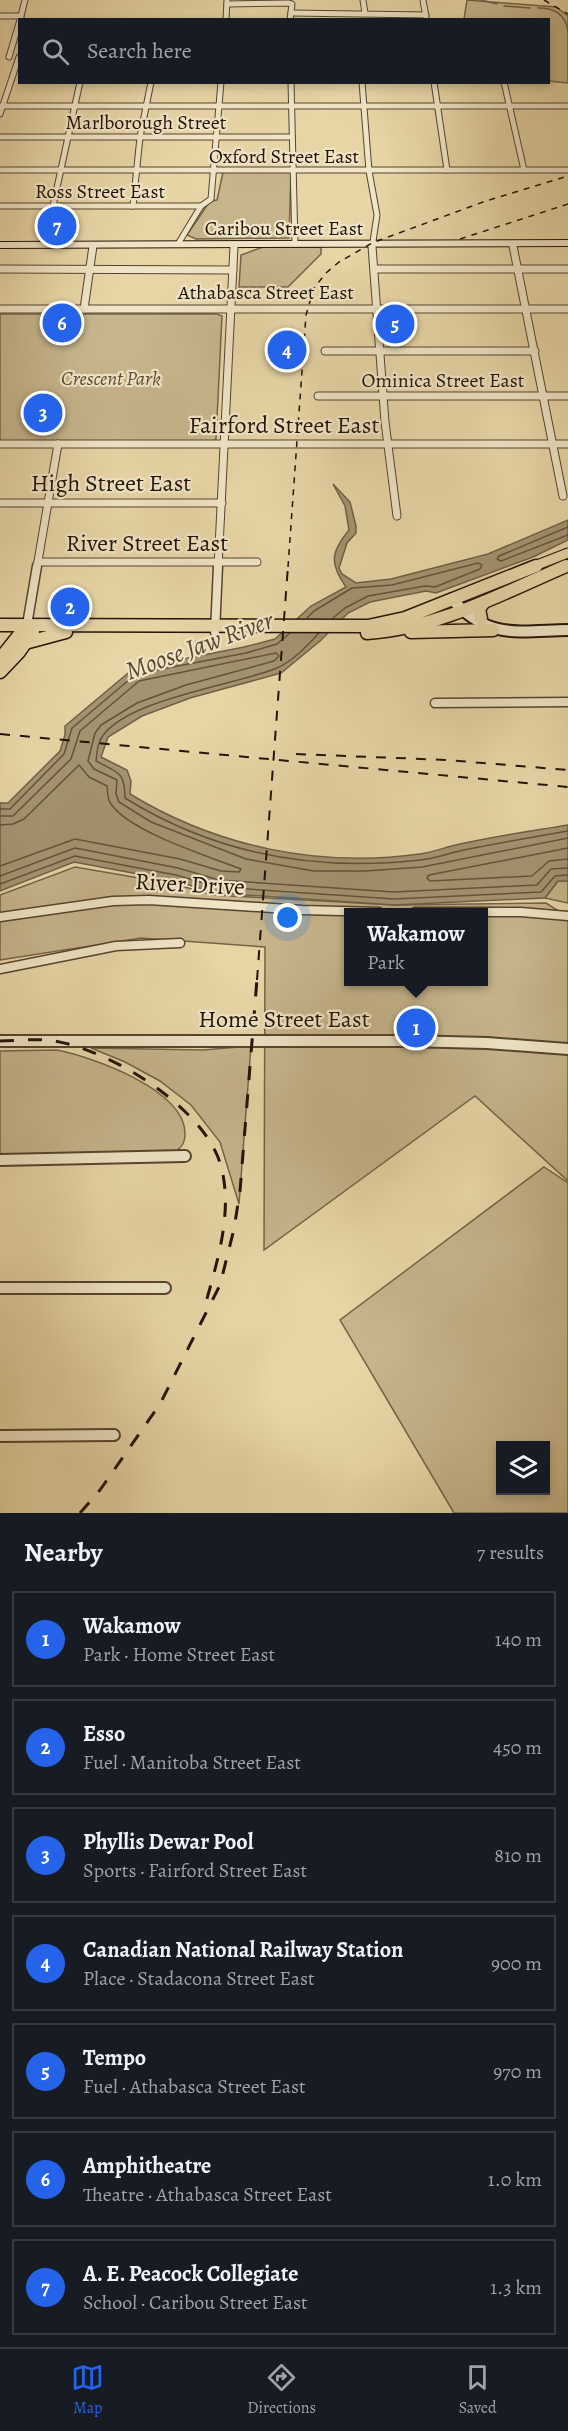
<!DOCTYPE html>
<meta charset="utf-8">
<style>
:root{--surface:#171b24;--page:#242831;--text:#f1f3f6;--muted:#9ea1a6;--line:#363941;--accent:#2563eb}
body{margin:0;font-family:Alegreya,serif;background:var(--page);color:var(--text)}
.controls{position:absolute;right:18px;bottom:18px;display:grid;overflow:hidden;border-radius:0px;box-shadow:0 3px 9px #0003}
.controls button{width:54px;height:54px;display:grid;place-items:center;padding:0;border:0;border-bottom:2px solid var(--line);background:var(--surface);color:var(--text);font:30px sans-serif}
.you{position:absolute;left:288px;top:918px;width:21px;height:21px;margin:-15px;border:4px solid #fff;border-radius:50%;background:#1a73e8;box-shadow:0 0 0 9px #1a73e833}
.badge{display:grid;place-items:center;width:39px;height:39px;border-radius:50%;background:var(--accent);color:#fff;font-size:20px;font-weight:700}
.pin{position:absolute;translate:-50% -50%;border:3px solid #fff;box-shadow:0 2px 6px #0006}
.popup{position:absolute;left:344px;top:908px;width:144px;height:78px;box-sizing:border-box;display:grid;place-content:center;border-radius:0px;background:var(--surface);filter:drop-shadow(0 2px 4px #0005);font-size:20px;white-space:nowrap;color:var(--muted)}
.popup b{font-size:22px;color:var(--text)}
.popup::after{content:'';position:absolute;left:50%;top:100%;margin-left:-12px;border:12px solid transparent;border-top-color:var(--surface)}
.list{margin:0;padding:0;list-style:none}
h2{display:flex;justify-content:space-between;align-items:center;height:78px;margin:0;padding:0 24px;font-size:26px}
h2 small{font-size:20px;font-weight:400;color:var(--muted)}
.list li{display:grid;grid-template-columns:39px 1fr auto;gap:18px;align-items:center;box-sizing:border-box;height:96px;margin:0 12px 12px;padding:0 12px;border:2px solid var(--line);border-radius:0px}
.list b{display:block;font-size:22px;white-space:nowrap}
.list p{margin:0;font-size:20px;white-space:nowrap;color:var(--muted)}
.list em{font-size:20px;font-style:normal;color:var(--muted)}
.icon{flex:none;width:33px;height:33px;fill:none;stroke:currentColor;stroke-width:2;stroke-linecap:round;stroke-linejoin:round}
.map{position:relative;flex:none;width:568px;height:1513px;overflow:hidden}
.search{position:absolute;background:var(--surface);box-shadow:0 3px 9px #0003;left:18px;right:18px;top:18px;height:66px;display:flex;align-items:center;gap:15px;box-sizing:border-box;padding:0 21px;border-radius:0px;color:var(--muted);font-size:22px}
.sheet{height:834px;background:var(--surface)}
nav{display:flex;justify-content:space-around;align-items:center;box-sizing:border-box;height:84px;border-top:2px solid var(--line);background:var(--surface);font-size:16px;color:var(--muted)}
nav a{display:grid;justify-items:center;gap:3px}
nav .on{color:var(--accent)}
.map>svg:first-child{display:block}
.green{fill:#c6b48b;stroke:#746448;stroke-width:1.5;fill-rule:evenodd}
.water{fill:#a49370;stroke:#706046;stroke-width:1.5}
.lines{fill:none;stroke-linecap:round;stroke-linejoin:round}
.shore{stroke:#64533b;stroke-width:1.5}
.stream{stroke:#706046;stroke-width:1.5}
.street-far3-casing{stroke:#54442e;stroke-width:7}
.street-far2-casing{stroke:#54442e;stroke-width:9}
.street-far1-casing{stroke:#54442e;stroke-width:11}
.street-casing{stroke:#54442e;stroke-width:14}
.secondary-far1-casing{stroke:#231306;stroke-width:8}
.secondary-casing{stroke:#231306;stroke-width:14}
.primary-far1-casing{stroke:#231306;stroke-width:11}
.primary-casing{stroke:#231306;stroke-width:15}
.street-far3{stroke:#efe4c5;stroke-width:5}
.street-far2{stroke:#efe4c5;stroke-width:7}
.street-far1{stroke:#efe4c5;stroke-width:8}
.street{stroke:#efe4c5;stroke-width:10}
.secondary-far1{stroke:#efe4c5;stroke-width:6}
.secondary{stroke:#efe4c5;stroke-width:10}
.primary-far1{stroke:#e7d5a6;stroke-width:9}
.primary{stroke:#e7d5a6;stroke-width:12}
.rail-far2{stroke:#231306;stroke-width:1.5;stroke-dasharray:6 6;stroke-linecap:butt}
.rail-far1{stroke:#231306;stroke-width:2;stroke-dasharray:10 10;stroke-linecap:butt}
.rail{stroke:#231306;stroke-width:3;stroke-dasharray:14 14;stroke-linecap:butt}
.labels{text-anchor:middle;stroke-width:4.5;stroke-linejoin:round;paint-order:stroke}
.far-street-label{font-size:20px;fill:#231306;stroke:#efe4c5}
.far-park-label{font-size:20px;font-style:italic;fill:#5c4b35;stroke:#efe4c5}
.street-label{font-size:24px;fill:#231306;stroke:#efe4c5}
.water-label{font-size:26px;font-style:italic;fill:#574630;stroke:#efe4c5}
</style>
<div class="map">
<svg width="568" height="1513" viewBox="0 0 568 1513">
<rect width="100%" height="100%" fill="#e7d5a6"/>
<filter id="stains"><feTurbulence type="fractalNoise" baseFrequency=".00333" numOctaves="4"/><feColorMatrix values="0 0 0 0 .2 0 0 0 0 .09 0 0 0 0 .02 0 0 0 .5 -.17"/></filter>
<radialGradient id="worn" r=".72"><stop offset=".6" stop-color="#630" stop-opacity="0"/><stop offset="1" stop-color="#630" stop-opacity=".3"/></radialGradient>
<g class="green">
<path d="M467,0l89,7 12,9v67l-19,-2 -1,-61 -84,-1z"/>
<path d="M223,172h68l-2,66 -93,1 -9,-4 23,-34 7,-1z"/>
<path d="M263,247h58v7l-33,33h-49l2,-32z"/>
<path d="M0,314h217l5,2 -6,123 -4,3h-212z"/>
<path d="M75,867l99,17 39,11 181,10 152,-2 22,14v264l-93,-85 -211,154 1,-303 -124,-9 -141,22v-65zM348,912h136v70h-136z"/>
<path d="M558,881h10v22l-23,-5z"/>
<path d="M251,1046l-12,158 -19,-62 -29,-37 -31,-24 -35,-19 -34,-14 112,2z"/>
<path d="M57,1050c35,7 127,39 128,83 0,9 -2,14 -11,19l-174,4v-105z"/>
<path d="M544,1167l24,16v330h-114l-114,-193zM500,1446h46v44h-46z"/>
</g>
<g class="water">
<path d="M34,402h22l-4,23h-22z"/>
<path d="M333,484l17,18 6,24v7l-9,10 -8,25 3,6 14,9 35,-4 97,-25 80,-34v20l-35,17 -97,36 -10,-2 -56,11 -22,11 -28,28 -39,32 -91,25 -48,18 -34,21 -7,20 26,13 4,11 -1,13c87,53 189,74 290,60 13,-2 26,-7 40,-10 35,-8 72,-13 108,-19v56h-10l-13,17 -151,7 -177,-12 -42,-12 -101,-19 -74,29v-88h8l52,-52 5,-16v-9l68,-57 111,-22 31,-8 36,-33 35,-19c-17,-24 -15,-35 3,-57l-4,-24z"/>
</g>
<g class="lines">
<g class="shore">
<path d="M568,527l-69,29 -2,3 4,2 67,-26"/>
<path d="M307,618l7,-7 38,-23 40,-3 86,-22 4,2 -2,4 -45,18 -10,-1 -57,10 -23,12 -12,10"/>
<path d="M319,633c-12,13 -26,28 -42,35 -39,17 -162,32 -178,75 -2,5 -2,12 -3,18 22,12 29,10 29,37 90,56 190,74 295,62 15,-1 29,-7 44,-10 35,-7 69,-13 104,-19"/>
<path d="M0,809h10l54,-55 8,-26 64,-54 110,-21 31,-9 13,-11"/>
<path d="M0,816h13l58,-57 9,-28 59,-50 137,-28 3,3 -5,5 -88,24 -49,18 -36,22 -6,8 -7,28 6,8 23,11 -1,14 3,8 32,20 95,37 68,12h51l57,-4 146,-29"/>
<path d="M0,825l13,-1 11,-5 55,-54 10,12 18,9c1,6 0,13 4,18 19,28 97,52 130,65l-2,3 -18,-1 -41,-12 -105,-20 -75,27"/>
<path d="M568,848l-139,27 -2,3 3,3 102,-5 17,-15 19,-2"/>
<path d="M0,876l75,-28 103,20 41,12 175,12 143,-7 14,-16 17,-1"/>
<path d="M0,884l75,-28 101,19 42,12 176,12 147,-7 14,-16 13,-1"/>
</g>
<g class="stream">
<path d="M481,0l16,4"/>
<path d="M504,6l26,2"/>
<path d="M538,8c17,0 27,6 30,23"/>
</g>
<defs>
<g id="street-far3">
<path d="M363,0l2,13"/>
<path d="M423,0l3,17"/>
<path d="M227,4l62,-1 3,1 -2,16"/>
<path d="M291,13l135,2"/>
<path d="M0,16h21"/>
<path d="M20,20l5,-20"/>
<path d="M226,20l1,-20"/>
<path d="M9,57l11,-37"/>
<path d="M291,82l4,162"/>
<path d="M362,82l7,89 8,44 -5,33"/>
<path d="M434,82l13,88"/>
<path d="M504,82l20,88"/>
<path d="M0,106h568"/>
<path d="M0,114l19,-57"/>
<path d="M0,137h292"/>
<path d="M0,170h568"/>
<path d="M0,206h201"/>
<path d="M53,206l27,-124"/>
<path d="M133,206l7,-69 11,-55"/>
<path d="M178,244l23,-38 10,-7 10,-117"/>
<path d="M513,244l1,4"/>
<path d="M93,248v-3"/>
<path d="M234,248v-4"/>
</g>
<g id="street-far2">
<path d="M372,246l13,176 12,94"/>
<path d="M513,246l50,250"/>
<path d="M0,269l233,1"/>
<path d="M375,269h193"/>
<path d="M0,309h568"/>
<path d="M84,309l9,-63"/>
<path d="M325,351h210"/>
<path d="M318,396h250"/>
<path d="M0,444h568"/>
<path d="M0,503h222"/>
<path d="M38,562h219"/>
<path d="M37,567l21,-123"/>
<path d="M218,567l16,-321"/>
</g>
<g id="street-far1">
<path d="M27,625l10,-59"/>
<path d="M215,632l3,-66"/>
<path d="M435,703l133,-1"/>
<path d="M415,912h106l47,4"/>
<path d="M0,917l113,-16 36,-1 153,10 77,2"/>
<path d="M0,969l116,-23 64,-3"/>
</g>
<g id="street">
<path d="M0,1041h405l82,2 81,6"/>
<path d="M0,1160l185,-4"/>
<path d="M0,1288h165"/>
<path d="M0,1436l114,-1"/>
</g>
<path id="secondary-far1" d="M0,245l568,-2"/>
<path id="secondary" d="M452,599c36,41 66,32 116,31"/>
<g id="primary-far1">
<path d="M532,567l36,-14"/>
<path d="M562,567l6,-2"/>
</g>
<g id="primary">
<path d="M481,619l-2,-10 5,-7"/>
<path d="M0,625l368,1 37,-8 131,-52"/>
<path d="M411,632l82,-2"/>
<path d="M367,633c72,-5 134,-39 199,-67"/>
<path d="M25,643l41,-11"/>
<path d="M0,659l27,-34"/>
<path d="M0,672l19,-20 14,-20"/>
</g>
</defs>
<use href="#street-far3" class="street-far3-casing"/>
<use href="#street-far2" class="street-far2-casing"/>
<use href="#street-far1" class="street-far1-casing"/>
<use href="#street" class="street-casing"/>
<use href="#secondary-far1" class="secondary-far1-casing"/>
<use href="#secondary" class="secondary-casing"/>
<use href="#primary-far1" class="primary-far1-casing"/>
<use href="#primary" class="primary-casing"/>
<use href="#street-far3" class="street-far3"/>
<use href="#street-far2" class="street-far2"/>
<use href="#street-far1" class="street-far1"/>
<use href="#street" class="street"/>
<use href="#secondary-far1" class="secondary-far1"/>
<use href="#secondary" class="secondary"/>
<use href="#primary-far1" class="primary-far1"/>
<use href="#primary" class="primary"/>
<g class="rail-far2">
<path d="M544,0l24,14"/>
<path d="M460,239l108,-35"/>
<path d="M288,567l18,-252 8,-27 12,-15 13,-11 33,-19 111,-41 85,-26"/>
</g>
<g class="rail-far1">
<path d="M0,734l568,53"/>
<path d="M296,754l151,6 121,10"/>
<path d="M257,980l31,-414"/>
</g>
<g class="rail">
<path d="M0,1041c18,0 37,-3 55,0 57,10 150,67 166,125 12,45 -3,93 -15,136"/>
<path d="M80,1513l20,-23 60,-86 60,-119 14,-56 6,-38 17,-212"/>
</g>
</g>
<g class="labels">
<g class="far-street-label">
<text x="146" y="129">Marlborough Street</text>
<text x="284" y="163">Oxford Street East</text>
<text x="100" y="198">Ross Street East</text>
<text x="284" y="235">Caribou Street East</text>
<text x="266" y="299">Athabasca Street East</text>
<text x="443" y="387">Ominica Street East</text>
</g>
<g class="far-park-label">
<text x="111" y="385">Crescent Park</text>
</g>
<g class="street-label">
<text x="284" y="433">Fairford Street East</text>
<text x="111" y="491">High Street East</text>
<text x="147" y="551">River Street East</text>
<text transform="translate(190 884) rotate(3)" y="8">River Drive</text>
<text x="284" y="1027">Home Street East</text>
</g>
<g class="water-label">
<text transform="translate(199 645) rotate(-20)" y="9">Moose Jaw River</text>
</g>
</g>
<rect width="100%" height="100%" filter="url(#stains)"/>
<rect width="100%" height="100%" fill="url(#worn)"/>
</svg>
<div class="controls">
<button><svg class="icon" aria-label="layers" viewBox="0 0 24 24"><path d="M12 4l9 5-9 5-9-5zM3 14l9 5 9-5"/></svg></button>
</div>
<div class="you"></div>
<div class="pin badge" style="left:416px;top:1028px">1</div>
<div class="popup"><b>Wakamow</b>Park</div>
<div class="pin badge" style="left:70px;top:607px">2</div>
<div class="pin badge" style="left:43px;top:413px">3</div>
<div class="pin badge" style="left:287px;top:350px">4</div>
<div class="pin badge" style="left:395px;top:324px">5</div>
<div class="pin badge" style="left:62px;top:323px">6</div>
<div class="pin badge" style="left:57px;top:226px">7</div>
<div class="search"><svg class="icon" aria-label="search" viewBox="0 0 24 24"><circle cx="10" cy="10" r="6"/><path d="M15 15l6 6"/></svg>Search here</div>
</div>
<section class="sheet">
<h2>Nearby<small>7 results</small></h2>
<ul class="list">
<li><span class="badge">1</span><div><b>Wakamow</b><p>Park · Home Street East</p></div><em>140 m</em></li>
<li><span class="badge">2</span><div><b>Esso</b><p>Fuel · Manitoba Street East</p></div><em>450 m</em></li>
<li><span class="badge">3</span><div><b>Phyllis Dewar Pool</b><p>Sports · Fairford Street East</p></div><em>810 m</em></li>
<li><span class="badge">4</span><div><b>Canadian National Railway Station</b><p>Place · Stadacona Street East</p></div><em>900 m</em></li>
<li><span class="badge">5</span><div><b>Tempo</b><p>Fuel · Athabasca Street East</p></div><em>970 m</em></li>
<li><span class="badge">6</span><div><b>Amphitheatre</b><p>Theatre · Athabasca Street East</p></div><em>1.0 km</em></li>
<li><span class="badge">7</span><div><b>A. E. Peacock Collegiate</b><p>School · Caribou Street East</p></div><em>1.3 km</em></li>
</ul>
</section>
<nav>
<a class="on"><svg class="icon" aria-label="map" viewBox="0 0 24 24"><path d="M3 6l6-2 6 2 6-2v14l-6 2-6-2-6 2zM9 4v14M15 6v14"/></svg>Map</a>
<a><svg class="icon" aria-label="directions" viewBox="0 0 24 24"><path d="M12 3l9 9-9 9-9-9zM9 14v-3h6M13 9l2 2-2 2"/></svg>Directions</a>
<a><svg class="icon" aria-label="saved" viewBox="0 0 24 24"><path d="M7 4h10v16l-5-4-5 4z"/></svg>Saved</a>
</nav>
